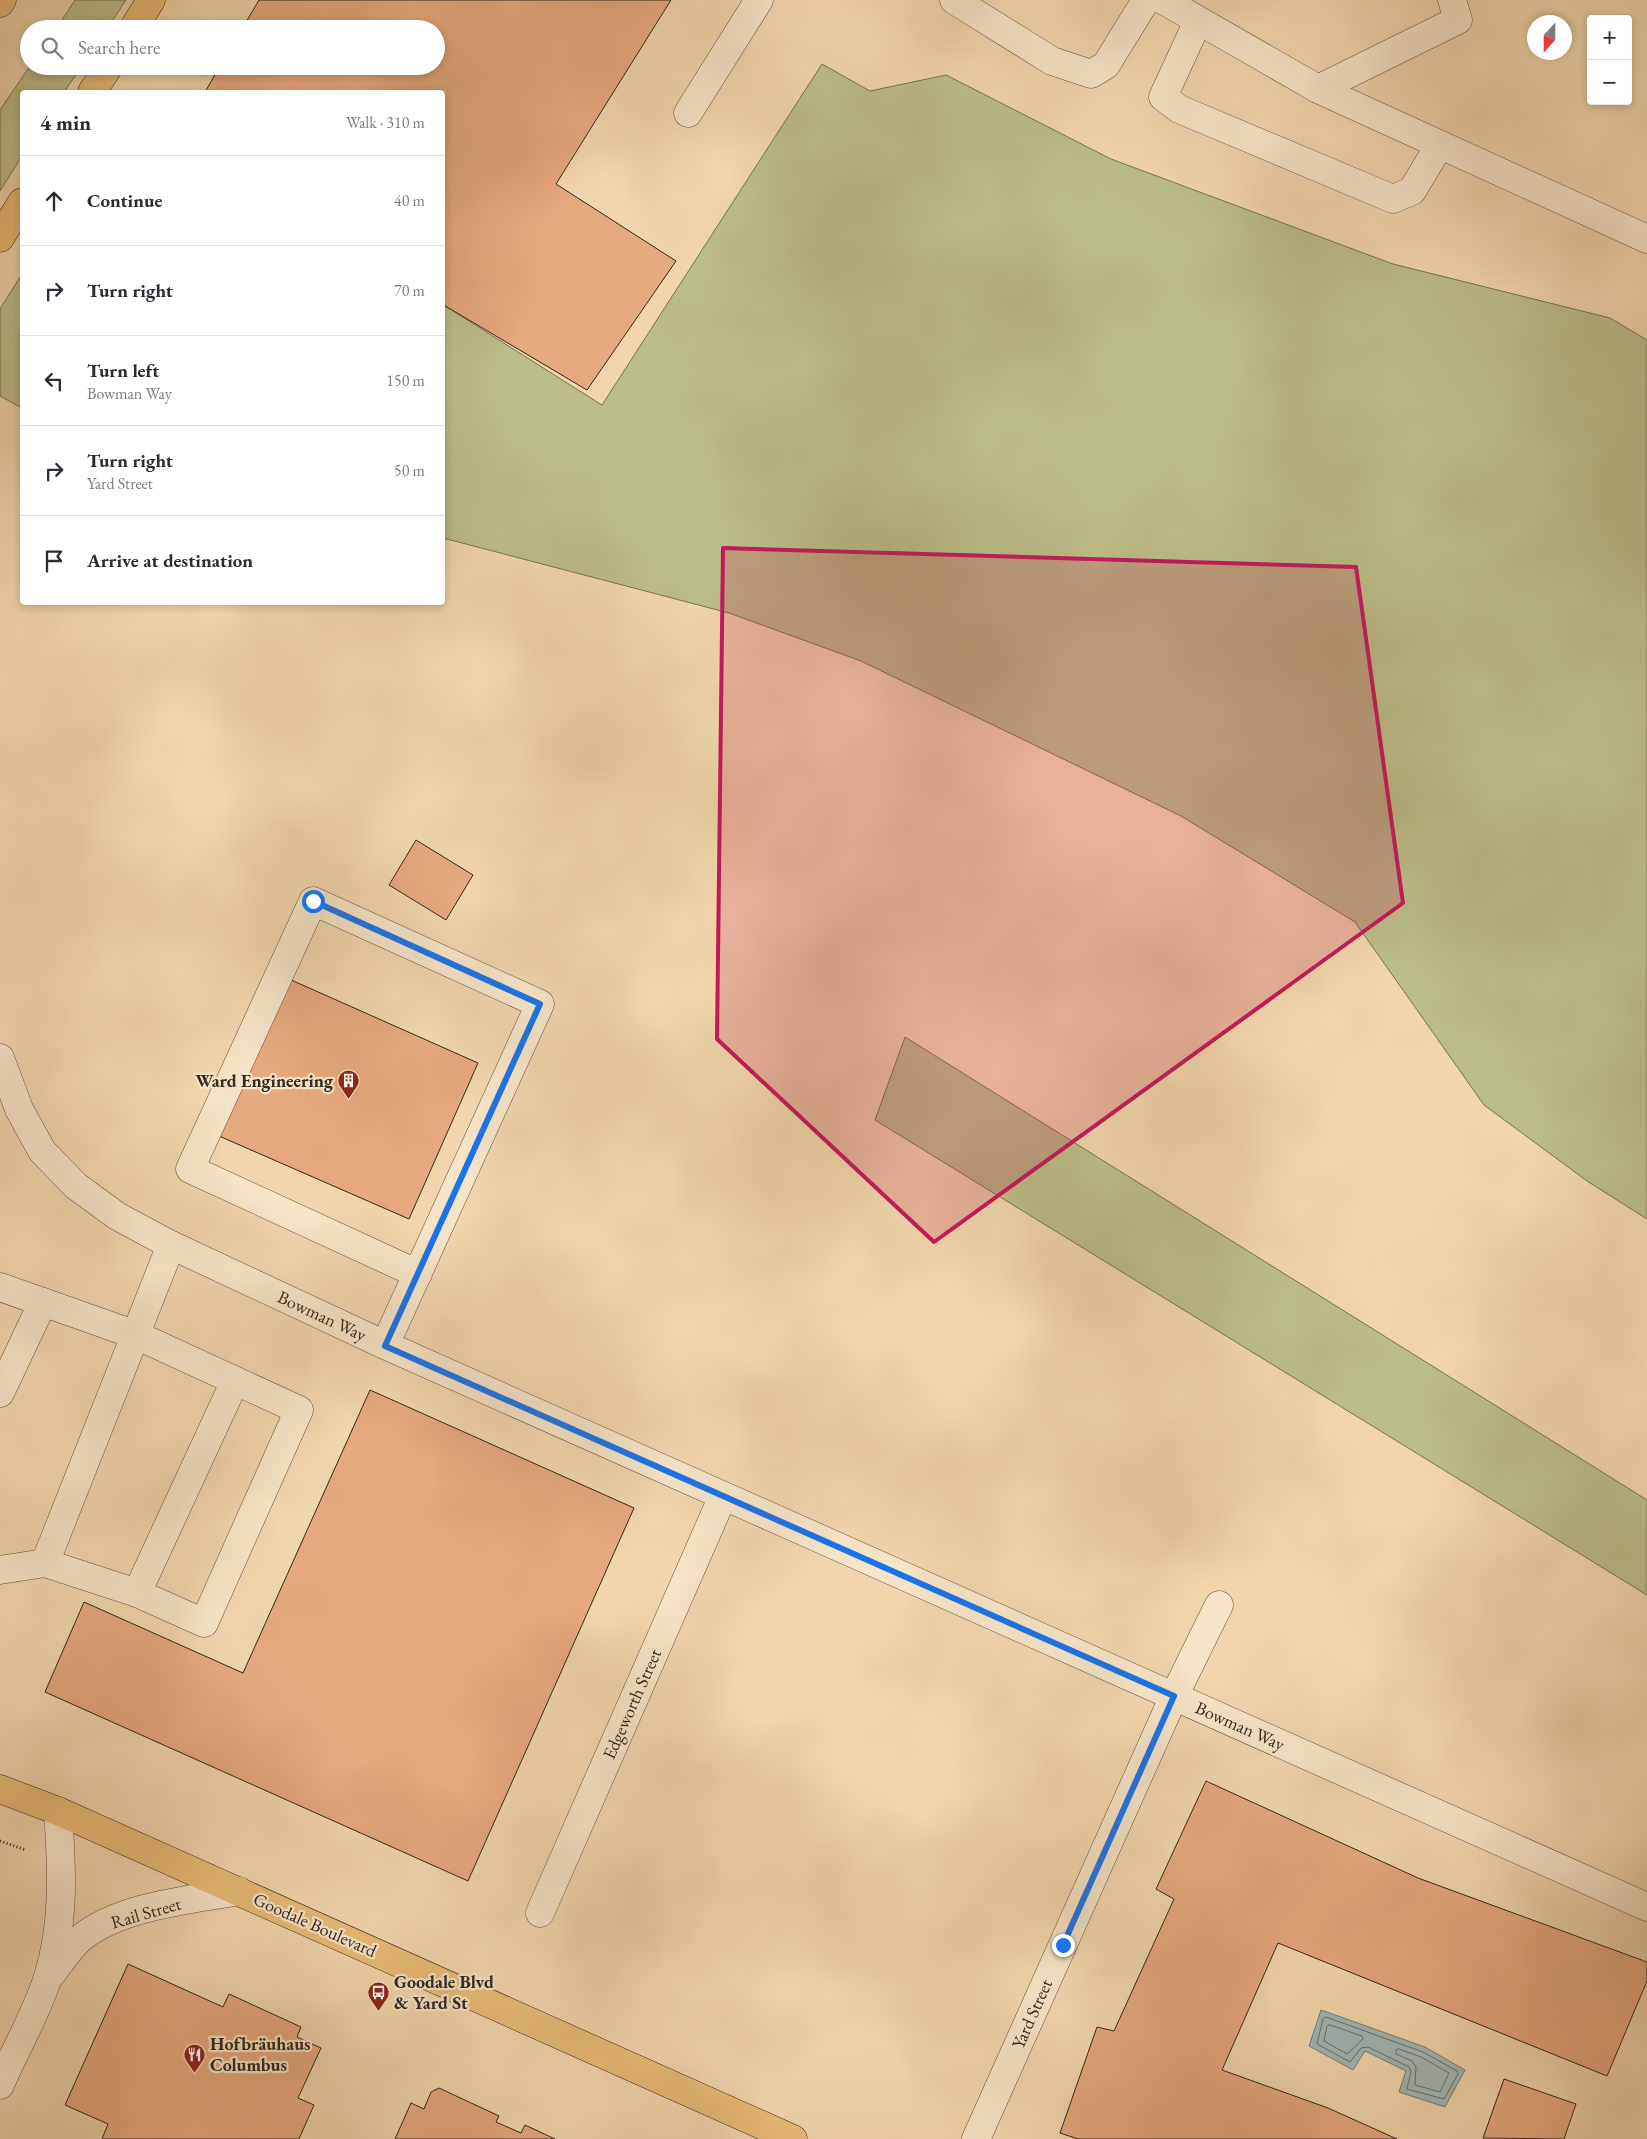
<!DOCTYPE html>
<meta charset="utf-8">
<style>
:root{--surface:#fff;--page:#f2f2f3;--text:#2b2b33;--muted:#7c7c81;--line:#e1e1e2}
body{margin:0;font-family:"EB Garamond",serif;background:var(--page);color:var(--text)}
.controls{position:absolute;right:15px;top:15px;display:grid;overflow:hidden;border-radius:5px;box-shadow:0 2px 8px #0003}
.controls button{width:45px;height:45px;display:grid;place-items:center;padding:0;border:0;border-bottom:1px solid var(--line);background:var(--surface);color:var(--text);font:25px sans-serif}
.compass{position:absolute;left:1527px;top:15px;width:45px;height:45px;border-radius:50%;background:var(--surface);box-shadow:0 2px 8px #0003;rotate:201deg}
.stop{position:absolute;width:15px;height:15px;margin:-11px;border:4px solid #1a73e8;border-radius:50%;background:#fff}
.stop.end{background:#1a73e8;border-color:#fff;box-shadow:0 1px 5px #0008}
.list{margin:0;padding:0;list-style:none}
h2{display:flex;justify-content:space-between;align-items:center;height:65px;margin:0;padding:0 20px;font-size:21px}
h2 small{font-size:16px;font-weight:400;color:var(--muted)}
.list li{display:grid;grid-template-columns:32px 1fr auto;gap:15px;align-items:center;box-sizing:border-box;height:90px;padding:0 20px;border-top:1px solid var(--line)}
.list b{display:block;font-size:19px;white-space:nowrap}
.list p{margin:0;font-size:16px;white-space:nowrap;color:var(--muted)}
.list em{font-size:16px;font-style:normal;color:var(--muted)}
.icon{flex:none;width:28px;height:28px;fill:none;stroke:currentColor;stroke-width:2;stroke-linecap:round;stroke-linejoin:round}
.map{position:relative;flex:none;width:1647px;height:2139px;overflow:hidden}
.search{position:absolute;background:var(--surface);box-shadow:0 2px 8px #0003;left:20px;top:20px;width:425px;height:55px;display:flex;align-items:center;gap:12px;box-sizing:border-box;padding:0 18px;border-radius:28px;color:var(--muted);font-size:19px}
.panel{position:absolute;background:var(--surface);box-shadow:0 2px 8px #0003;left:20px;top:90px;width:425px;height:515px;border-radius:5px}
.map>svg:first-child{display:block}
.green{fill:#bbbd88;stroke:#767354}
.water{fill:#a1b6b5;stroke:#757e79}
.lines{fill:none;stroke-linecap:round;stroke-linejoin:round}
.shore{stroke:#6a706a;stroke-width:1}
.building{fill:#e6a87d;stroke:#322920}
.minor-casing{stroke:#625443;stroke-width:29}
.major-casing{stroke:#322920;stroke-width:29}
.highway-casing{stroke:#322920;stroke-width:29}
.path{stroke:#322920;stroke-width:3;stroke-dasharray:1 2.5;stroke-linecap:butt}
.minor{stroke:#f6e4c8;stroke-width:28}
.major{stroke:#e8bb76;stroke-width:28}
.highway{stroke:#e8bb76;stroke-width:28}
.route{stroke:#1a73e8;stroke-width:6}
.marked{fill:#c2185b;fill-opacity:0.2;stroke:#c2185b;stroke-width:4;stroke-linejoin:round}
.labels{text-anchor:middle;stroke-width:4.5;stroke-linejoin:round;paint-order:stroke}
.poi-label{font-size:18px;font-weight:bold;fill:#322920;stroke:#f6e4c8;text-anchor:start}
.street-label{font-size:18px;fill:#322920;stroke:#f6e4c8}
</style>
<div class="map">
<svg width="1647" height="2139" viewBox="0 0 1647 2139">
<rect width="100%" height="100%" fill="#f1d6ab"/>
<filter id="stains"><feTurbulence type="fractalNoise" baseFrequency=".004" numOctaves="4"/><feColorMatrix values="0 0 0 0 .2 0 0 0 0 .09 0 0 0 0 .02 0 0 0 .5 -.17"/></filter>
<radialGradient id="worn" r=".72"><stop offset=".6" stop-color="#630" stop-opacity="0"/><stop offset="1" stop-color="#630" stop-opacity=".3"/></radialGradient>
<g class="green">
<path d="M75,0h51l-19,29h-51z"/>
<path d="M822,64l48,27 76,-16 165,84 282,105 217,54 37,22v879l-60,-38 -103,-76 -129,-183 -174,-106 -320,-155 -132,-48 -286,-75 -1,-234 160,101z"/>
<path d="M30,66h52l-18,26h-42v64l-22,35v-81z"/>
<path d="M22,274v134l-22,-12v-87z"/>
<path d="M905,1037l742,463v95l-772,-475z"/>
</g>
<path class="water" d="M1321,2010l104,37 40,23 -20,37 -46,-15 7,-21 -41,-20 -12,19 -44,-24z"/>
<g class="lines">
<g class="shore">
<path d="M1326,2017l97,35 34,19 1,3 -14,25 -37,-10 4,-17 -2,-5 -41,-20 -7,1 -11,14 -33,-18 6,-25z"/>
<path d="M1330,2025l32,11 1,3 -16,15 -23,-13 3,-15z"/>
<path d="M1399,2049l22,8 28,16 -9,19 -25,-7 1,-18 -4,-6 -16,-7v-4z"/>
</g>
</g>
<g class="building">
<path d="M259,0h412l-115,184 120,77 -89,129 -145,-86v-212h-237l15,-26h216v-37h-194z"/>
<path d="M416,840l57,35 -27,45 -57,-35z"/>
<path d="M289,979l189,84 -69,156 -190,-83z"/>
<path d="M370,1390l264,118 -166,373 -423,-189 39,-90 159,71z"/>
<path d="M1206,1781l212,97 229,84v19l-40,95 -329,-133 -56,127 106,38 69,31h-319l-18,-6 37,-106 17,4 60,-132 -18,-10z"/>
<path d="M128,1964l95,43 6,-13 72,33 -4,10 24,11 -23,50 16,7 -15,34h-197l6,-15 -43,-19z"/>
<path d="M1504,2079l72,25 -12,35 -81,-1z"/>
<path d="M439,2088l60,28 -3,6 25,11 4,-8 30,14h-160l16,-36 13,6 7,-17z"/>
</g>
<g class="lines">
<defs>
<g id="minor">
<path d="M954,0l98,61 39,13 15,-9 40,-65"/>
<path d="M1163,0l155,89 329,150"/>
<path d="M1198,21l-35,76 16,12 214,90 19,-8 27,-45"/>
<path d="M1318,89l140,-69 -6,-20"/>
<path d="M688,113l71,-113"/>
<path d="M0,1058l19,51 23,42 34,35 41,30 54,29 214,100 1262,562"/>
<path d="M0,1287l136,48 163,75 -95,213 -67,-30 -92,-30 -45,7"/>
<path d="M385,1345l155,-341 -227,-103 -123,268 228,105"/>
<path d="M0,1393l43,-91"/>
<path d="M45,1563l126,-318"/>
<path d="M137,1593l98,-212"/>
<path d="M540,1913l183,-417"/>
<path d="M49,1977c10,-12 20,-29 32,-39 39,-32 109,-38 158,-47"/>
<path d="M0,2085c15,-35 35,-69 47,-105 18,-55 15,-112 11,-169"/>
<path d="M976,2139l198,-443 45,-91"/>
</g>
<g id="major">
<path d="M133,29l18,-29"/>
<path d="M92,92l17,-26"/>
<path d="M0,238l22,-36"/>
<path d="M0,1789l58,22 735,328"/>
</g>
<path id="highway" d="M0,3l2,-3"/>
</defs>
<use href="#minor" class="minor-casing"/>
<use href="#major" class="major-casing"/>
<use href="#highway" class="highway-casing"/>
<path class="path" d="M0,1841l26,9"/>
<use href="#minor" class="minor"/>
<use href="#major" class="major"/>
<use href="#highway" class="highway"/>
</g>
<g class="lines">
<path class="route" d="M313,901l227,103 -155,342 789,350 -111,249"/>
</g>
<path class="marked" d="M723,548l633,19 47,336 -469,339 -217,-203z"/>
<defs>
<symbol id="building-pin" viewBox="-11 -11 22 30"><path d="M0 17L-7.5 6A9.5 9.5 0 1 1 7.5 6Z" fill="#8f2418" stroke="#f6e4c8"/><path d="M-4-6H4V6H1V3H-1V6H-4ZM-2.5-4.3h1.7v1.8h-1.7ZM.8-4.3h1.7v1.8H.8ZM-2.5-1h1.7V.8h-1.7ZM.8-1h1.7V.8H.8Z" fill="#fff"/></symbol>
<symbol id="bus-pin" viewBox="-11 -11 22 30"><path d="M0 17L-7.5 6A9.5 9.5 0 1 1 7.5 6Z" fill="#8f2418" stroke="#f6e4c8"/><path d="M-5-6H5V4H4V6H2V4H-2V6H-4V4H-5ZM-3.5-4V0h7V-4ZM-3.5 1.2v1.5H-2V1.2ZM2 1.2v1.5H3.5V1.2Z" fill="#fff"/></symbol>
<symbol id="restaurant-pin" viewBox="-11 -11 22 30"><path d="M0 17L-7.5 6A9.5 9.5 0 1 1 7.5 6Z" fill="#8f2418" stroke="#f6e4c8"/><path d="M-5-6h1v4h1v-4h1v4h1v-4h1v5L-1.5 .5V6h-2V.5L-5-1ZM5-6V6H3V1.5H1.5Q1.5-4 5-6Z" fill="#fff"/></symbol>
</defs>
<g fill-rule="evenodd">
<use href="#building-pin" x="336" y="1068" width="25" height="34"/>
<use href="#bus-pin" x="366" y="1980" width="25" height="34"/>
<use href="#restaurant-pin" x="182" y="2042" width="25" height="34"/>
</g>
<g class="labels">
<g class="poi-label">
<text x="333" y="1087" text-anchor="end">Ward Engineering</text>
<text x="394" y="1988">Goodale Blvd<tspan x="394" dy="21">&amp; Yard St</tspan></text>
<text x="210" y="2050">Hofbräuhaus<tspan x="210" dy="21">Columbus</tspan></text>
</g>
<g class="street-label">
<text transform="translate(322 1316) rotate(25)" y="6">Bowman Way</text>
<text transform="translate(632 1704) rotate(-66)" y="6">Edgeworth Street</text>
<text transform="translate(1240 1726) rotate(24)" y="6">Bowman Way</text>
<text transform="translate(146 1913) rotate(-16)" y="6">Rail Street</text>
<text transform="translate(315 1925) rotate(24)" y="6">Goodale Boulevard</text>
<text transform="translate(1032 2014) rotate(-66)" y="6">Yard Street</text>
</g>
</g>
<rect width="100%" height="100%" filter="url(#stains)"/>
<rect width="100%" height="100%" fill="url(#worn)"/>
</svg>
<div class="controls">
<button>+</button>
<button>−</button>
</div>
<svg class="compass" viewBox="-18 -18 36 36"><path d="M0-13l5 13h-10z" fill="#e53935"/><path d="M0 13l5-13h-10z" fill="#7c7c81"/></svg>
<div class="stop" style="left:313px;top:901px"></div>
<div class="stop end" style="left:1063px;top:1945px"></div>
<div class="search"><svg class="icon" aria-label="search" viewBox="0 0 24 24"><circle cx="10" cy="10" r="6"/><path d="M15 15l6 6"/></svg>Search here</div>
<section class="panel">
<h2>4 min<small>Walk · 310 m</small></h2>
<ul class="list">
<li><svg class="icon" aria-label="ahead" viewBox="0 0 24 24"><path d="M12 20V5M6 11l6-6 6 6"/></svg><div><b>Continue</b></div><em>40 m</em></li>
<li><svg class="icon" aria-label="right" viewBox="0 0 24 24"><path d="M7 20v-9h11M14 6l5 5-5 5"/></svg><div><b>Turn right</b></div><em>70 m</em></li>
<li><svg class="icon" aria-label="left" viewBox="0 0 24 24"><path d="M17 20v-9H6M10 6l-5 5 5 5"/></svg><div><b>Turn left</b><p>Bowman Way</p></div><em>150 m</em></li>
<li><svg class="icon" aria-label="right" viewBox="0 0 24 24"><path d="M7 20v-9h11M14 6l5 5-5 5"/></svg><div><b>Turn right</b><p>Yard Street</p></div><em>50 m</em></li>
<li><svg class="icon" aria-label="arrive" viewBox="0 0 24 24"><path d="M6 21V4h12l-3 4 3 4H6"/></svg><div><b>Arrive at destination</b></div></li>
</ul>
</section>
</div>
